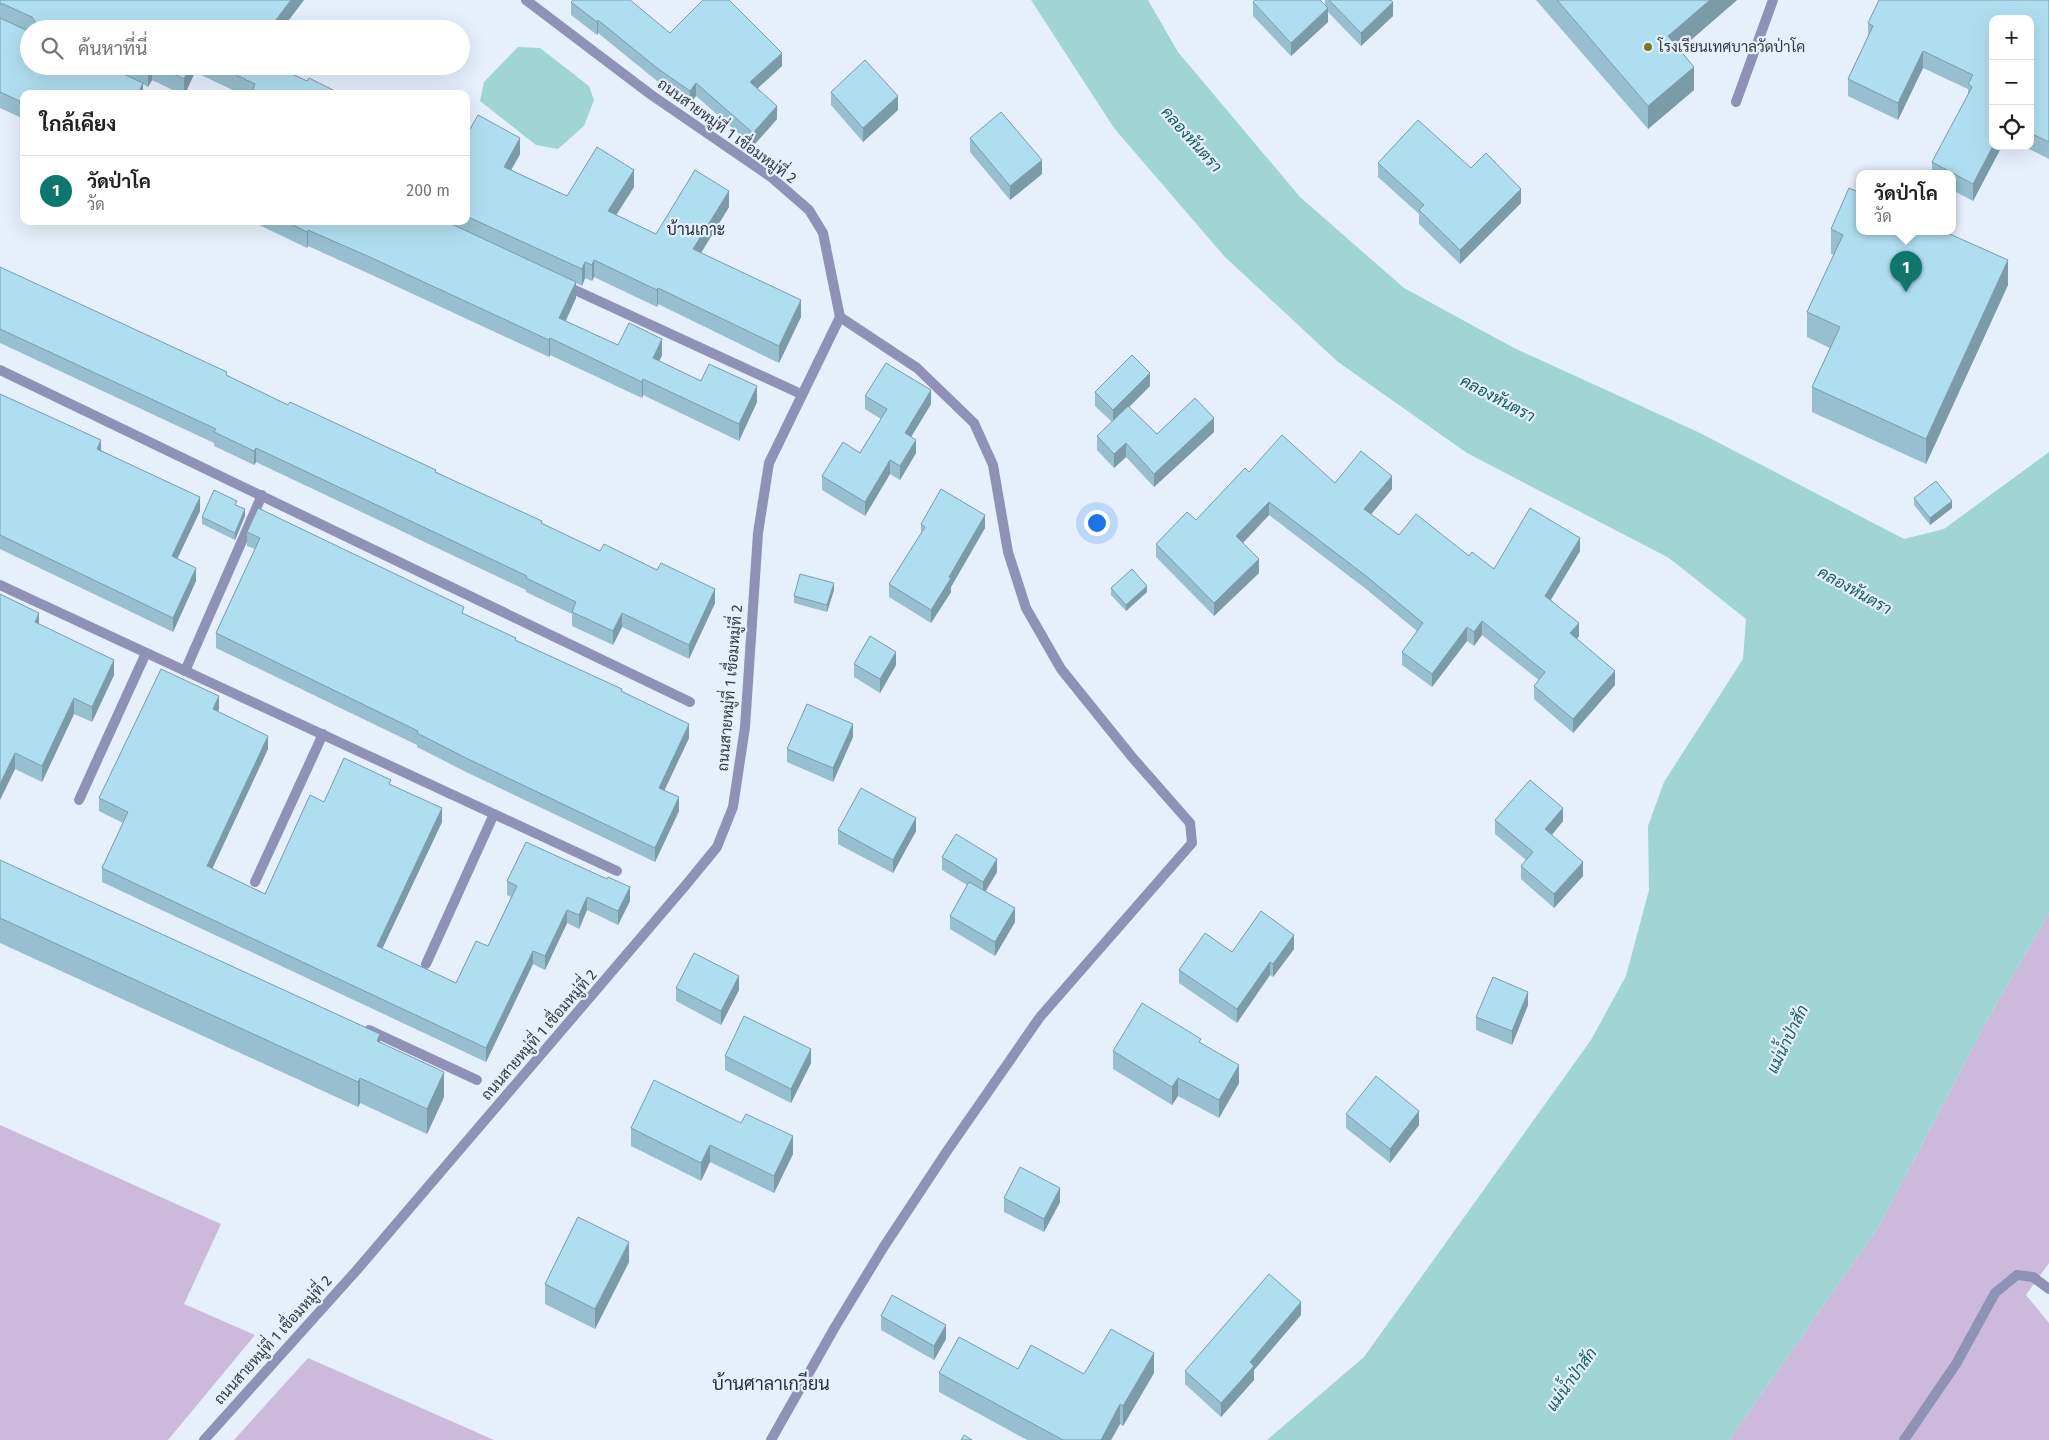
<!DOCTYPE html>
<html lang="th">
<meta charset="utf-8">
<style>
:root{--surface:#fff;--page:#f6f6f6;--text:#202124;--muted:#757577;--line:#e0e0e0;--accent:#0f766e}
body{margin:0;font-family:"Fira Sans",Sarabun,sans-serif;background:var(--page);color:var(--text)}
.controls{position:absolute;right:15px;top:15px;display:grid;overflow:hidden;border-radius:10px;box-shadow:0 5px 20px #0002}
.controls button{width:45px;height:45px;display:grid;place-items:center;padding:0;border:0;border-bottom:1px solid var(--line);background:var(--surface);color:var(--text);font:25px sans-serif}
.you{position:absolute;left:1096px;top:522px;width:18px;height:18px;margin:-12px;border:4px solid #fff;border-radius:50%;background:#1a73e8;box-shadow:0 0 0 8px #1a73e833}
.badge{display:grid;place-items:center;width:32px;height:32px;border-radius:50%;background:var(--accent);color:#fff;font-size:16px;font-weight:700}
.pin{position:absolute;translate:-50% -41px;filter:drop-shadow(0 1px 2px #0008)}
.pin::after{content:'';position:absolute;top:26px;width:18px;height:15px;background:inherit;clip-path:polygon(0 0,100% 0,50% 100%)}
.popup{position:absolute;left:1856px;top:170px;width:100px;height:65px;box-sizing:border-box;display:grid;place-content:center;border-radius:10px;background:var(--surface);filter:drop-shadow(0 1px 4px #0005);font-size:16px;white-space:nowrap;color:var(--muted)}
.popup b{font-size:19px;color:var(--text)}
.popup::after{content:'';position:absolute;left:50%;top:100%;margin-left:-10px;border:10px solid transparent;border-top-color:var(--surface)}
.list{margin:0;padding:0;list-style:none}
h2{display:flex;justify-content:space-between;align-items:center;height:65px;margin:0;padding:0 20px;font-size:21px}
h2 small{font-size:16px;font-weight:400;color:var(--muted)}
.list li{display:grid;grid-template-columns:32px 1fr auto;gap:15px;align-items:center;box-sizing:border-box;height:70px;padding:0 20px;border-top:1px solid var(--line)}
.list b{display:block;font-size:19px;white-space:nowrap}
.list p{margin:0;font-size:16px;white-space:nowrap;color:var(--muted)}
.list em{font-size:16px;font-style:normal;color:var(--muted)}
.icon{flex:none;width:28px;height:28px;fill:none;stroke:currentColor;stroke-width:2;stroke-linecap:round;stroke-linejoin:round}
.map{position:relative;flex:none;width:2049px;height:1440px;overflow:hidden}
.search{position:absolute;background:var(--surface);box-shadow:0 5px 20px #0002;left:20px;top:20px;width:450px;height:55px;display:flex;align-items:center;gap:12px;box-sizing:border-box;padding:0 18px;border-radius:28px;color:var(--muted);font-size:19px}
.panel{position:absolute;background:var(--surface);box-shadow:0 5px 20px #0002;left:20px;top:90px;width:450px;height:135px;border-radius:10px}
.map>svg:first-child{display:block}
.green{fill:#cbbadb}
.water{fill:#a0d4d5}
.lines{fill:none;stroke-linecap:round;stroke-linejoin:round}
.minor{stroke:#8f92b5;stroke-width:10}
.wall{fill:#97bfcf}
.shaded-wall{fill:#7b9ba9}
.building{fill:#b0def1;stroke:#7b9ba9}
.poi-dot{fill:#757a24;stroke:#e6f0fc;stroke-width:2}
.labels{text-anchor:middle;stroke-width:4.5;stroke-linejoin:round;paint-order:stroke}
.poi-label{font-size:15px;fill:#343a42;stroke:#e6f0fc;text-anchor:start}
.street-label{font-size:15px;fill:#343a42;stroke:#e6f0fc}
.water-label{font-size:16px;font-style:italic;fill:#115b5c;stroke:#e6f0fc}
.neighbourhood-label{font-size:16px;fill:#23303f;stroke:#e6f0fc}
.quarter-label{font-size:18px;fill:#23303f;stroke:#e6f0fc}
</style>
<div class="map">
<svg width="2049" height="1440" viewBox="0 0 2049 1440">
<rect width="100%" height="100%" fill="#e6f0fc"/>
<g class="green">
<path d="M2049,913v350l-23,32 23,28v117h-320l149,-212 111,-211z"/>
<path d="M0,1125l221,99 -37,80 71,31 -87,105h-168z"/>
<path d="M308,1358l186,82h-260z"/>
</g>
<g class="water">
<path d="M1031,0h117l30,52 122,145 104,91 110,60 186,85 204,106 40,-10 105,-77v461l-60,104 -111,211 -149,212h-462l97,-83 227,-317 35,-64 23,-86 -1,-64 16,-44 79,-123 3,-40 -77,-61 -202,-105 -129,-91 -114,-106 -110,-128z"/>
<path d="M518,47l22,1 49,38 5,14 -10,26 -26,23 -22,-4 -56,-44 4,-19z"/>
</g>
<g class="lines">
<g class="minor">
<path d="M1736,102l37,-102"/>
<path d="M564,285l237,109"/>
<path d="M0,370l690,332"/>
<path d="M0,585l617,286"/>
<path d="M185,671l77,-176"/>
<path d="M79,800l67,-147"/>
<path d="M255,882l68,-148"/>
<path d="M426,964l68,-150"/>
<path d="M369,1030l108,50"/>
<path d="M204,1440l152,-169 329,-385 32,-39 16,-40 12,-80 13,-194 11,-70 71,-146 -17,-84 -14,-23 -38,-33 -121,-83 -124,-94"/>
<path d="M771,1440l64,-113 48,-79 64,-97 93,-134 152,-174 -2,-20 -58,-66 -71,-88 -35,-61 -18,-56 -15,-87 -19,-42 -57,-55 -77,-51"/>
<path d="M1904,1440l52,-76 39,-71 22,-18 16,2 16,12"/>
</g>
</g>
<g class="wall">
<path d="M0,0h304l-22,29h-253v37h246l32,15 34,13h-100l-46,-22 -10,22h-4l-29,-14 -4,7 -5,-3v10h-119v25l-24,-11z"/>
<path d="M1325,0h65l3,16 -32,30 -33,-34v10l-37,34 -38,-40v-14l72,3z"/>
<path d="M1536,0h201l-58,50 15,40 -46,39z"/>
<path d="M2049,0v159l-26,-13h7v-127l-37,127h9l-29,55 -21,-11v-17h-20v-11l36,-66v-7l-45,-21 -25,52 -50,-24v-17l20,-41v-15z"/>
<path d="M571,2l211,64 -25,23 20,30 -24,27 -57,-50 -6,8 -33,-23 -59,-48 -1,2 -26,-20z"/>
<path d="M831,92l67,18 -35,32 -32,-37z"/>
<path d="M466,136l54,18 -9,16 56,26 67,-9 -18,28 40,19 73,-27 -28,46 100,64 -22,46 -121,-59 -1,3 -63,-30 -2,4 -7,-3 -3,8 -6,-3v15l-10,23 52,24 44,10 -3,6 42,20 56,21 -18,39 -96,-46 -1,3 -92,-43 -1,2 -177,-82 -64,-29 -1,2 -56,-27h215z"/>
<path d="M970,138l72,36 -32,26 -40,-48z"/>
<path d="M1378,163l93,5 50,35 -61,61 -41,-40v-10l-41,-37z"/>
<path d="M1831,229l177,56 -82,179 -114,-52v-25l18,-39 -23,-11v-25l27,-57 -3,-1z"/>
<path d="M0,267l288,138 148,67 106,52 58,27 115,52 -26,56 -67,-32 -9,18 -41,-19v-12l-46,-22v-2l-270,-128 -2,3 -40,-19v-3l-214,-100z"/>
<path d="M1150,386l-21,21 28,27 57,-2 -60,55 -28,-30 -12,11 -17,-18v-14l15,-14 -17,-16v-14z"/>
<path d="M0,394l101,56 99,61 -23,48 19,22 -23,51 -173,-83z"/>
<path d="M865,396l66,8 -20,33 5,16 -16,27 -10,-6 -25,42 -43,-26v-14l38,-23 21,-34 -16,-10z"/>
<path d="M1249,472l86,11 57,6 -21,25 28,21 70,21 25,13 86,-18 -29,49 28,36 -2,3 38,46 -42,48 -39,-34v-13l5,-6 -57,-45 -8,11 -7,-5 -35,46 -30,-22v-13l15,-21 -51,-42 -97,-74 -26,28 16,30 -45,43 -58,-59v-13l40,-24z"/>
<path d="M1914,498l38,10 -22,17 -16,-20z"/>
<path d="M237,505l8,11 -10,24 -33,-16v-7z"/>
<path d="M921,524l64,4 -34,59v5l-20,31 -42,-26v-13l32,-50z"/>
<path d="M247,532l217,82 52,27 106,51 67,46 -25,52 15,21 -24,51 -189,-90 -49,-25v-2l-201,-97v-15l39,-84 -8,-3z"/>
<path d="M1111,588l36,4 -21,19 -15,-16z"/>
<path d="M834,590l-7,22 -33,-9v-7z"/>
<path d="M39,624l75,51 -22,47 -18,-8 -32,68 -27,-13 -15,31z"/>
<path d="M854,664l42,1 -16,28 -26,-16z"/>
<path d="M219,709l-1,3 50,37 -56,120 53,25 59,-92 67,-17 51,37 -60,127 74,34 32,-37 23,-49 -4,-2v-14l123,20 -12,24 -31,-15 -8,19 -12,-6 -22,47 -12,-6 -47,98 -384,-180v-14l21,-45 -24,-12v-13z"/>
<path d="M853,737l-20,45 -46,-20v-13z"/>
<path d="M1495,820l68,1 -11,14 31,41 -29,32 -33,-29v-13l5,-6 -31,-26z"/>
<path d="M838,830l78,1 -23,42 -55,-29z"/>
<path d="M942,857l55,15 -11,19 29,31 -20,34 -45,-27v-13l17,-31 -25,-15z"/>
<path d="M0,860l380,183 64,54 -17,37 -67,-31 -2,4 -358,-164z"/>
<path d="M1294,949l-21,28 -3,-2 -33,48 -58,-40v-13l53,-18z"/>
<path d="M676,988l63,2 -18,35 -45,-24z"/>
<path d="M1528,1005l-16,40 -36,-15v-13z"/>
<path d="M1201,1043l38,40 -20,35 -41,-22 -6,9 -59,-36v-18z"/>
<path d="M725,1056l86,7 -20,40 -66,-33z"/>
<path d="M1346,1114l73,11 -29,38 -44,-35z"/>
<path d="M741,1123l52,31 -19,39 -64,-31 -9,19 -70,-35v-18z"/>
<path d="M1004,1198l56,4 -16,30 -40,-20z"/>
<path d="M629,1262l-34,67 -50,-25v-20z"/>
<path d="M1301,1315l-47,55v10l-33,37 -36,-33v-13z"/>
<path d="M881,1316l65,23 -12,21 -53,-30z"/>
<path d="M1018,1369l66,5 70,-1 -31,53 -3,-2 -9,16h-84l-88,-48v-19z"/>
</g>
<g class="shaded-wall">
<path d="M291,0h13l-22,29h-13z"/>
<path d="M1710,0h27l-69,60v-24z"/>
<path d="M1393,2v14l-32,30v-13z"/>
<path d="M1328,8v14l-37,34v-13z"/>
<path d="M598,20v13l-1,2v-13z"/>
<path d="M1923,51v17l-25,52v-17z"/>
<path d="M782,53v13l-32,29v-13z"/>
<path d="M150,66h2v14l-4,7v-16z"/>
<path d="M190,66h5v6l-10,22h-1v-15z"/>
<path d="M1694,67v23l-46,39v-23z"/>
<path d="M143,83v11h-5z"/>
<path d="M696,83v13l-6,8v-13z"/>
<path d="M898,96v14l-35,32v-14z"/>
<path d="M777,106v13l-24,27v-13z"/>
<path d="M520,138v16l-16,29v-16z"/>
<path d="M1993,146h9l-29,55v-17z"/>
<path d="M1042,160v14l-32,26v-14z"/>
<path d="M634,170v17l-26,41v-17z"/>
<path d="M1521,189v14l-61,61v-14z"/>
<path d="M729,191v16l-36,59v-17z"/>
<path d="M308,230v16l-1,2v-16z"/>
<path d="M594,260v17l-2,4v-16z"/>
<path d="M2008,260v25l-82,179v-25z"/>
<path d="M585,262v16l-3,8v-17z"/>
<path d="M576,282v16l-17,36v-16z"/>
<path d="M658,288v16l-1,3v-17z"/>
<path d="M801,300v17l-22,46v-17z"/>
<path d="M550,338v17l-1,2v-17z"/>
<path d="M662,339v16l-9,20v-17z"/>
<path d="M1150,373v13l-37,37v-13z"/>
<path d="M643,379v16l-1,3v-16z"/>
<path d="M757,386v16l-18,39v-17z"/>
<path d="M931,390v14l-26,43v-14z"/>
<path d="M1214,418v14l-60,55v-13z"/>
<path d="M101,440v14l-4,-5z"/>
<path d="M916,440v13l-16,27v-14z"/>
<path d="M1126,443v14l-12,11v-14z"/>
<path d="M256,448v14l-2,3v-14z"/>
<path d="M890,460v14l-25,42v-14z"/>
<path d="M1392,476v13l-28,34v-14z"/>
<path d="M200,497v14l-28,59v-14z"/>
<path d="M1952,501v7l-22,17v-7z"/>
<path d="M1269,502v13l-33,35v-14z"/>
<path d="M245,509v7l-10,24v-7z"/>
<path d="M985,515v13l-34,59v5l-20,31v-13l18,-33z"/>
<path d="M1580,538v13l-35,58v-13z"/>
<path d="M1259,559v14l-45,43v-13z"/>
<path d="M196,568v13l-23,51v-14z"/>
<path d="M834,583v7l-7,22v-7z"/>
<path d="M1147,586v6l-21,19v-6z"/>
<path d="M715,589v14l-26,56v-14z"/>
<path d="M39,613v16l-4,-7z"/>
<path d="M622,613v14l-9,18v-14z"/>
<path d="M1482,621v14l-8,11v-14z"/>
<path d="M1579,623v13l-9,11v-14z"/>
<path d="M1467,627v14l-35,46v-13z"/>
<path d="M896,652v13l-16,28v-14z"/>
<path d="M114,660v15l-22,47v-15z"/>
<path d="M1615,671v14l-42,48v-14z"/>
<path d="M219,696v13l-6,14v-14z"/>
<path d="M74,698v16l-32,68v-16z"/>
<path d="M689,724v14l-30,64v-14z"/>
<path d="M853,724v13l-20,45v-14z"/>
<path d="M268,736v13l-61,131v-14z"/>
<path d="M15,753v16l-15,31v-16z"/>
<path d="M679,797v14l-24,51v-14z"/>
<path d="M442,808v14l-65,138v-14z"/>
<path d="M1563,808v13l-18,22v-14z"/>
<path d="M916,818v13l-23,42v-13z"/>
<path d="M997,859v13l-14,23v-13z"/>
<path d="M1583,862v14l-29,32v-14z"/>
<path d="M630,887v14l-12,24v-14z"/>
<path d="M587,897v13l-8,19v-14z"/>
<path d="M1015,908v14l-20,34v-14z"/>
<path d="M567,910v13l-22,47v-14z"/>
<path d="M1294,935v14l-21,28v-13z"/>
<path d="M533,951v13l-47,98v-14z"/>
<path d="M1270,962v13l-33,48v-14z"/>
<path d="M739,976v14l-18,35v-14z"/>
<path d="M1528,992v13l-16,40v-14z"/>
<path d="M380,1034v26l-3,-19z"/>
<path d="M811,1049v14l-20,40v-14z"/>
<path d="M1239,1065v18l-20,35v-18z"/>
<path d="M444,1072v25l-17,37v-25z"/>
<path d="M360,1078v25l-2,4v-25z"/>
<path d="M1178,1078v18l-6,9v-18z"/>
<path d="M1419,1111v14l-29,38v-14z"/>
<path d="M793,1136v18l-19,39v-17z"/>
<path d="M710,1145v17l-9,19v-18z"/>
<path d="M1060,1188v14l-16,30v-13z"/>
<path d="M629,1242v20l-34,67v-20z"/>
<path d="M1301,1302v13l-47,55v10l-33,37v-14l29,-41z"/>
<path d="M946,1325v14l-12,21v-14z"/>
<path d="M1154,1353v20l-31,53v-20z"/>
<path d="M1120,1404v20l-9,16h-10z"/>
</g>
<g class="building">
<path d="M0,0h291l-22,29h-236l3,-6 -4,-6 -29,-13h-3z"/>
<path d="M573,0h57l40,33 33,-33h26l53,53 -32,29 27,24 -24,27 -57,-50 -6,8 -33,-23 -59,-48 -1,2 -26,-20z"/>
<path d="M1255,0h65l8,8 -37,35 -38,-41z"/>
<path d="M1329,0h61l3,2 -32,31z"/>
<path d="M1557,0h153l-42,36 26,31 -46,39z"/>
<path d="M1879,0h170v142l-19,-9v-114h-37v127l-20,38 -41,-22 40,-75 -4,-3 5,-9 -50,-24 -25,52 -50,-24 25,-53 -5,-3z"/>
<path d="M0,18l26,12h3v36h77l37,17 -5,11h-114v9l-24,-11z"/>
<path d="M865,60l33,36 -35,32 -32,-36z"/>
<path d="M139,66h11l-2,5z"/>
<path d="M158,66h32l-6,13z"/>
<path d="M217,66h58l32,15 2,-3 32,16h-90l4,-10z"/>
<path d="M1001,112l41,48 -32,26 -40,-48z"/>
<path d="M478,115l42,23 -16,29 63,29 30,-49 37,23 -26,41 48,23 39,-64 34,21 -36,58 108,51 -22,46 -121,-58 -1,2 -63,-30 -2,5 -7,-3 -3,7 -116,-53v-80z"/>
<path d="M1418,120l53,48 15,-15 35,36 -61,61 -41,-40 5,-5 -46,-42z"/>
<path d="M1849,188l11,5v38h83l65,29 -82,179 -114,-52 28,-60 -33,-15 36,-77 -12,-6z"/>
<path d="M285,221h160l131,61 -17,36 59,27 11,-22 33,16 -9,19 48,23 8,-17 48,22 -18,38 -96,-45 -1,3 -92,-44 -1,2 -177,-82 -64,-28 -1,2z"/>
<path d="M0,267l227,105 -1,3 62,30 2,-3 146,68 -1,2 107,49 -1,2 59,28 4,-7 53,26 4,-7 54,26 -26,56 -67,-32 -9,18 -41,-19 4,-10 -50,-24 1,-2 -271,-128 -2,3 -40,-19 2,-3 -216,-100z"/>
<path d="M1132,355l18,18 -37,37 -18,-18z"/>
<path d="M886,363l45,27 -26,43 11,7 -16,26 -10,-6 -25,42 -43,-26 21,-34 17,11 27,-44 -22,-13z"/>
<path d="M0,394l101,46 -4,9 103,48 -28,59 24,12 -23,50 -173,-83z"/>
<path d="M1195,398l19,20 -60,56 -28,-31 -12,11 -17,-18 31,-30 29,28z"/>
<path d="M1282,435l53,48 26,-32 31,25 -28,33 35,26 17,-21 53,42 3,-4 22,17 36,-61 50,30 -35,58 34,27 -9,10 45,38 -42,48 -39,-33 11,-14 -63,-51 -8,11 -7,-5 -35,47 -30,-22 21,-29 -57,-47 -97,-74 -33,34 23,23 -45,44 -58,-59 31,-32 9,8 49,-52 4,4z"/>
<path d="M1936,481l16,20 -22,17 -16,-20z"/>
<path d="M941,489l44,26 -36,62 2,1 -20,32 -42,-26 36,-57 -4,-3z"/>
<path d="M214,490l23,11 -2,4 10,4 -10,24 -33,-16z"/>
<path d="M258,508l206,99 -2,6 54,25 -1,2 107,49 -1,2 68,33 -30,64 20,9 -24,51 -189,-90 -49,-25 1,-2 -202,-98 44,-95 -13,-6z"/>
<path d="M1132,569l15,17 -21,19 -15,-17z"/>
<path d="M800,574l34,9 -7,22 -33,-9z"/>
<path d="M0,594l39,19 -4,9 79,38 -22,47 -18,-9 -32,68 -27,-13 -15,31z"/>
<path d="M870,636l26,16 -16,27 -26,-15z"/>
<path d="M161,669l58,27 -6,13 55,27 -61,130 58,28 45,-99 14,7 20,-44 47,22 -2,4 53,24 -65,138 79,37 20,-42 12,5 29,-60 -10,-5 19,-39 81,37 1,-2 22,10 -12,24 -31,-14 -8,18 -12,-5 -22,46 -12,-5 -47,97 -384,-180 26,-56 -29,-14z"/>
<path d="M807,704l46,20 -20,44 -46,-19z"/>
<path d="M1530,780l33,28 -18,21 38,33 -29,32 -33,-28 12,-14 -38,-32z"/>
<path d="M861,788l55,30 -23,42 -55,-30z"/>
<path d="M956,834l41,25 -14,23 -41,-25z"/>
<path d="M0,860l380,174 -3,7 67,31 -17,37 -67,-31 -2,4 -358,-164z"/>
<path d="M969,882l46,26 -20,34 -45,-26z"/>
<path d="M1261,911l33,24 -21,29 -3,-2 -33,47 -58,-39 26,-37 27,19z"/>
<path d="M694,953l45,23 -18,35 -45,-23z"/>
<path d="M1493,977l35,15 -16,39 -36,-14z"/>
<path d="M1142,1003l59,36 -2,3 40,23 -20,35 -41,-22 -6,9 -59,-36z"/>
<path d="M744,1016l67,33 -20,40 -66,-33z"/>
<path d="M1376,1076l43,35 -29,38 -44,-35z"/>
<path d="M654,1080l87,43 5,-9 47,22 -19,40 -64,-31 -9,18 -70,-35z"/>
<path d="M1020,1167l40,21 -16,31 -40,-21z"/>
<path d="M578,1217l51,25 -34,67 -50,-25z"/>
<path d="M1269,1274l32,28 -51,60 4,4 -33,37 -36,-32z"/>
<path d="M892,1295l54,30 -12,21 -53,-30z"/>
<path d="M1111,1329l43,24 -31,53 -3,-2 -19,36h-38l-124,-67 20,-36 59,32 13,-24 53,29z"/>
<path d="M964,1435l8,5h-11z"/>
</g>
<circle class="poi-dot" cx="1648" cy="47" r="5"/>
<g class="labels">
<g class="poi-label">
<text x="1658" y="52">โรงเรียนเทศบาลวัดป่าโค</text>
</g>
<g class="street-label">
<text transform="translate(727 131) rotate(36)" y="5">ถนนสายหมู่ที่ 1 เชื่อมหมู่ที่ 2</text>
<text transform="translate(730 688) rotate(-85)" y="5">ถนนสายหมู่ที่ 1 เชื่อมหมู่ที่ 2</text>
<text transform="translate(539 1035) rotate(-49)" y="5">ถนนสายหมู่ที่ 1 เชื่อมหมู่ที่ 2</text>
<text transform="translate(273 1340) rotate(-48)" y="5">ถนนสายหมู่ที่ 1 เชื่อมหมู่ที่ 2</text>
</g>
<g class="water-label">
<text transform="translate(1192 139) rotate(48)" y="6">คลองหันตรา</text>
<text transform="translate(1498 398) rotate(28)" y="6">คลองหันตรา</text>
<text transform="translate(1855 590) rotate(29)" y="6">คลองหันตรา</text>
<text transform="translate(1787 1039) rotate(-64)" y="6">แม่น้ำป่าสัก</text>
<text transform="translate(1571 1379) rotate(-54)" y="6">แม่น้ำป่าสัก</text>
</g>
<g class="neighbourhood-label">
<text x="696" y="235">บ้านเกาะ</text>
</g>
<g class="quarter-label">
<text x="771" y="1390">บ้านศาลาเกวียน</text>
</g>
</g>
</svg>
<div class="controls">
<button>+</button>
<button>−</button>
<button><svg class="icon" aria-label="locate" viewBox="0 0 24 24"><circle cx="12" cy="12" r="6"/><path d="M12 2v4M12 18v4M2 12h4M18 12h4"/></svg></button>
</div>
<div class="you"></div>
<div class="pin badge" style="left:1906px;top:292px">1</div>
<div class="popup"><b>วัดป่าโค</b>วัด</div>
<div class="search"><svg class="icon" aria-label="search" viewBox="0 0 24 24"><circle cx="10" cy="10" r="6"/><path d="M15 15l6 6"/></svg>ค้นหาที่นี่</div>
<section class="panel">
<h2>ใกล้เคียง<small></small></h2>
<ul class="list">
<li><span class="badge">1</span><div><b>วัดป่าโค</b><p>วัด</p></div><em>200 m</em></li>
</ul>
</section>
</div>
